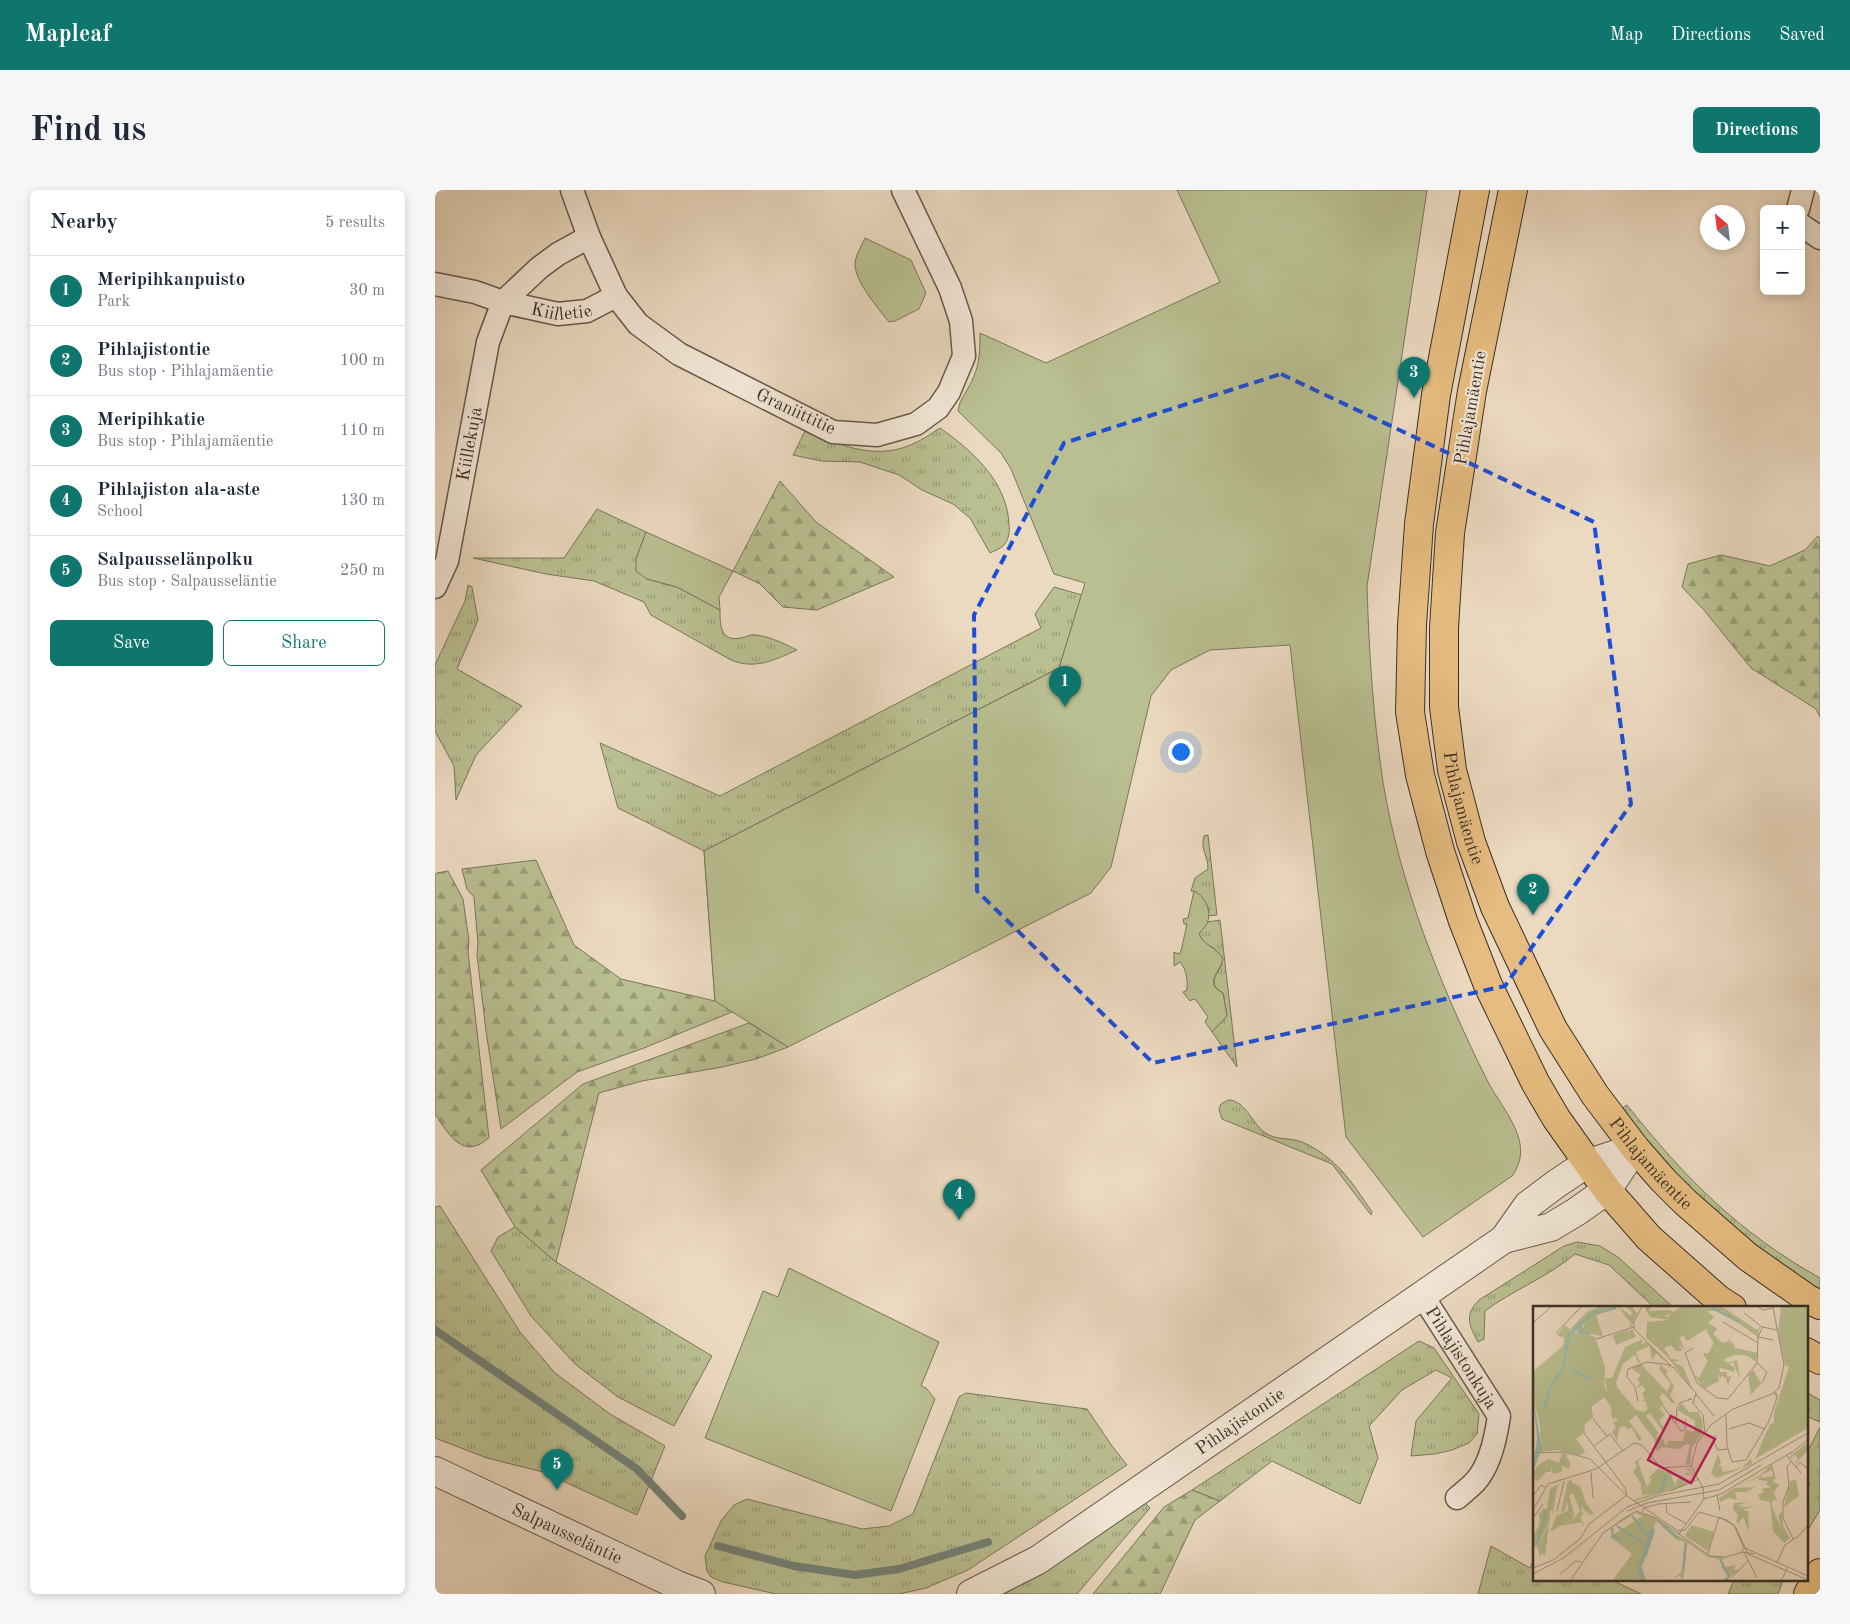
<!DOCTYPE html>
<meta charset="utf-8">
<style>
:root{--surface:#fff;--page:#f6f6f7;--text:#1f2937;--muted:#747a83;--line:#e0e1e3;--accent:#0f766e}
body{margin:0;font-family:"Old Standard TT",serif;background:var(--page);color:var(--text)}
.controls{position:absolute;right:15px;top:15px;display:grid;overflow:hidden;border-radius:8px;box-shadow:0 2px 8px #0003}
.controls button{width:45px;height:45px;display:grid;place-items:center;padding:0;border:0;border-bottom:1px solid var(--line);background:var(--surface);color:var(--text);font:25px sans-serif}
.compass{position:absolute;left:1265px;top:15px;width:45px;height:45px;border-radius:50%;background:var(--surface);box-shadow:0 2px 8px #0003;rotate:332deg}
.you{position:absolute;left:745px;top:561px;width:18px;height:18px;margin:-12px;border:4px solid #fff;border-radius:50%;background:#1a73e8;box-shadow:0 0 0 8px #1a73e833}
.badge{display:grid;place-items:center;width:32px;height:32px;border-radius:50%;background:var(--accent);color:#fff;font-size:16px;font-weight:700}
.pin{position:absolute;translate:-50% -41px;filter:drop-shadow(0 1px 2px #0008)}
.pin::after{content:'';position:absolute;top:26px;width:18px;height:15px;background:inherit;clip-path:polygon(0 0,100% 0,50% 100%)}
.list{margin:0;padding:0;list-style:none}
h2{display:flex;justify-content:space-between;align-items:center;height:65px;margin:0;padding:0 20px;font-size:21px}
h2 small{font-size:16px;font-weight:400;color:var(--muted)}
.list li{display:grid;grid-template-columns:32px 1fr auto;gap:15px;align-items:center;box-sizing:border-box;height:70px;padding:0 20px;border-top:1px solid var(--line)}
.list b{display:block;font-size:19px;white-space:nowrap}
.list p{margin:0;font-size:16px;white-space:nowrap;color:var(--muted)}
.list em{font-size:16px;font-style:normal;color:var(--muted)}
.actions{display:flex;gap:10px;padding:15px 20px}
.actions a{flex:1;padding:11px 0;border:1px solid var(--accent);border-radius:8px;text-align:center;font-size:18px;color:var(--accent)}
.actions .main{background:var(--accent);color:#fff}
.map{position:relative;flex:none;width:1385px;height:1404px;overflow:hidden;border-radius:8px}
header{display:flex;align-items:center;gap:30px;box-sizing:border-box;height:70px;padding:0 25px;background:var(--accent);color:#fff}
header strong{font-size:24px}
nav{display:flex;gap:28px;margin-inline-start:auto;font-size:18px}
.intro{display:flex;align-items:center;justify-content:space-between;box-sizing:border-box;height:120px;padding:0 30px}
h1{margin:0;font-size:35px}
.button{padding:12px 22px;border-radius:8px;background:var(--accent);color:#fff;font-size:18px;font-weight:700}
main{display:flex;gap:30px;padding:0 30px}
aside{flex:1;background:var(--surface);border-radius:8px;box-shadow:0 2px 8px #0003}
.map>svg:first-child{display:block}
.grass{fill:url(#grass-tufts);stroke:#7a775c}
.forest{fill:url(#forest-firs);stroke:#7a775c}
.park{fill:#b9bf91;stroke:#7a775c}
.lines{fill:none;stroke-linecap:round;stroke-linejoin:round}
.stream{stroke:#738278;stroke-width:8}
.minor-casing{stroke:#665a4c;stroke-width:25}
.tertiary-casing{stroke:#665a4c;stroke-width:30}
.primary-casing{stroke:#3a2f26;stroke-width:30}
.motorway-casing{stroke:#3a2f26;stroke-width:30}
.minor{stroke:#f2e6d6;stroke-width:22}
.tertiary{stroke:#f2e6d6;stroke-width:28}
.primary{stroke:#e6bc80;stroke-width:28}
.motorway{stroke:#e6bc80;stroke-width:28}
.marked{fill:none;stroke:#1d4ed8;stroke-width:4;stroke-dasharray:10 6;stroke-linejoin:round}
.labels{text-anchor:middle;stroke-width:4.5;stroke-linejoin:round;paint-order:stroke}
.street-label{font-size:18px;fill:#3a2f26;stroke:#f2e6d6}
.inset-river{fill:none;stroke:#99baaf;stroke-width:2.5}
.inset-road{fill:none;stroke:#a49582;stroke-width:1}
.view{fill:#c2185b;fill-opacity:0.15;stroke:#c2185b;stroke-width:2.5}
.inset-edge{fill:none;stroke:#3a2f26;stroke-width:2.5}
</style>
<header>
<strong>Mapleaf</strong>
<nav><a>Map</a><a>Directions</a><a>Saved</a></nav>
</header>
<div class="intro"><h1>Find us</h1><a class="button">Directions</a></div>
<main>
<aside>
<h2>Nearby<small>5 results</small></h2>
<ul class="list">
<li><span class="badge">1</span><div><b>Meripihkanpuisto</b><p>Park</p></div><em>30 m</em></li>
<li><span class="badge">2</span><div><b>Pihlajistontie</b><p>Bus stop · Pihlajamäentie</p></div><em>100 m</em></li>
<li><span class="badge">3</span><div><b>Meripihkatie</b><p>Bus stop · Pihlajamäentie</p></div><em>110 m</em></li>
<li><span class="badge">4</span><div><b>Pihlajiston ala-aste</b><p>School</p></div><em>130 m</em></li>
<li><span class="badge">5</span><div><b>Salpausselänpolku</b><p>Bus stop · Salpausseläntie</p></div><em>250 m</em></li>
</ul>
<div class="actions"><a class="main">Save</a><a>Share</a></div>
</aside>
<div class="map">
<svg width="1385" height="1404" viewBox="0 0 1385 1404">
<defs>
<pattern id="grass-tufts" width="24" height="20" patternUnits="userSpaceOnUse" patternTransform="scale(1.25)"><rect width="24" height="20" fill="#b9bf91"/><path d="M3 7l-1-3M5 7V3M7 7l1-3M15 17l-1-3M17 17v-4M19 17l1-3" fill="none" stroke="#979c76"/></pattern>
<pattern id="forest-firs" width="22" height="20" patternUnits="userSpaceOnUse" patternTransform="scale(1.25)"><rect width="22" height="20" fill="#b9bf91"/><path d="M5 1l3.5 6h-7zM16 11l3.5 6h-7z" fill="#979c76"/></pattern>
</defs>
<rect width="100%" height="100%" fill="#ebd9c0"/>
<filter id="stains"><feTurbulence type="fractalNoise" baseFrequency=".004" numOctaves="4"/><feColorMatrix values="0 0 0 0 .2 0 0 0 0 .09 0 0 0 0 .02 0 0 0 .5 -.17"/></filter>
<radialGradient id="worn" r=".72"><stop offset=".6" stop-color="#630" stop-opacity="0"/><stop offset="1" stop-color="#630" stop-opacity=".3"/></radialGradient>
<g class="grass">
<path d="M505,238c33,23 67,54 69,96 1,7 0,16 -6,22 -3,3 -9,5 -13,7l-20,-35 -17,-14 -31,-14 -23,-15 -39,-13 -39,-1 -28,-6 12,-24c38,15 73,31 112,11 8,-4 15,-9 23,-14z"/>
<path d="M162,319l49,23 -10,27 11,20 30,8 43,23c0,15 0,32 21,28 5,-1 10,-4 15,-3 15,2 29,9 41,15 -23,10 -41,20 -66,10l-80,-45 -7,-13 -50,-21 -48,-7 -73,-16h91z"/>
<path d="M33,395l4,2 6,33 -21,49 65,37 -46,49 -20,45 -2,-34 -19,-35v-66l30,-64z"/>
<path d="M619,397l28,8 -23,73 -355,183 -86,-43 -18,-65 120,53 321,-168 -6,-14z"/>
<path d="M773,645l9,80 -10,1 1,-9 -14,-16h-3l4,-13 13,-9c0,-14 -8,-19 -4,-33z"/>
<path d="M785,730l17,147 -25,-35 15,-16 -4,-23c-14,-7 -9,-17 -1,-28l-8,-17 -10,-5 -5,-9 8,-12z"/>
<path d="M793,910c17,0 24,23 36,32 11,9 26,5 38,10 34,15 50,40 70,70l-1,3 -39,-51 -110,-45 -3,-10 2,-5z"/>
<path d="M1192,915c58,73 111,127 193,173v12l-44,-27 -37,-28 -78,-75 -39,-52z"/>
<path d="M5,1016l80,126 35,41 55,41 55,32 -28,69 -94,-43 -56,-14 -52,-20v-231z"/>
<path d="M80,1037l41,35 156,94 -38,70 -56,-29 -43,-33 -44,-48 -40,-65 7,-14z"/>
<path d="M1142,1052l23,4 18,11 56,51h-19l-46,-43 -34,-11c-27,23 -62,36 -90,57l-1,28 -6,3c-9,-17 -14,-27 1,-42l85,-54z"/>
<path d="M984,1151l15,7 45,66 -2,20 -8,9 -17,7 -17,4 -24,2 5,-35 36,-43 -16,-8 -34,20 -33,36 9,32 -18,46 -88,-43 -52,40 -28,-11z"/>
<path d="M1371,1202l14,8v22l-14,-6z"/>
<path d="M531,1203l121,16 25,37 15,19 -159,105 -42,18 -27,6h-123l-53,-12 -12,-5 -4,-6 -2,-15 16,-35 13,-16 13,-6 115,30 27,-3 24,-12 46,-117z"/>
<path d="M1385,1237v83l-14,23v-78z"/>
<path d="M710,1313l5,5 -73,86h-72l76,-47z"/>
<path d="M1056,1356l39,22 4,-9v21h78l29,14h-163z"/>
<path d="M1299,1390h49l-5,14h-50z"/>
</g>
<g class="forest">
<path d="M345,291l36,41 78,55 -77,33 -34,-3 -23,-23 -27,-13z"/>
<path d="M1383,346l2,2v179l-4,-8 -65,-41 -47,-58 -22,-23 6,-23 33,-9 49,11 35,-16z"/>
<path d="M647,405l81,26 -361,356 -70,35 -88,36 -67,24 -76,57 -15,-98 -9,-76 1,-12 -4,-46 -7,-8 -5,-20 74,-9 38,85 47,34 94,22 -11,-150 355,-183z"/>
<path d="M13,681l15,28 6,42 -1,11 21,186c-4,2 -7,6 -11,7 -20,9 -34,-18 -43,-31v-239l2,-2z"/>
<path d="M314,833l39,24 -32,12 -34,8 -80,14 -43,12 -43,169 -41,-35 -34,-57 102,-86z"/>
<path d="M757,1300l28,11 -25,19 -35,74h-67l71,-87z"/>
</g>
<g class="park">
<path d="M742,0h250l-60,396c2,66 6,131 16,196 17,103 57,203 103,296 15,31 51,64 26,98l-89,61 -77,-100 -56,-492 -80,5 -39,20 -20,26 -40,171 -20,26 -303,154 -73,-46 -11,-150 355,-183 26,-85 -31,-9 -43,-105 -10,-16 -43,-42c1,-12 12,-23 16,-35 6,-14 6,-28 6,-43l66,30 174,-81z"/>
<path d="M430,48l46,22 15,33 -7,16 -24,12 -6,1c-11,-14 -34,-40 -34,-58 0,-8 7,-19 10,-26z"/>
<path d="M211,342l87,39 -14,26 1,13 -43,-23 -30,-8 -11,-8v-12z"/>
<path d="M759,701c12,6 18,20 13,33 -2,3 -6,7 -8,10 7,14 17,12 24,25 -3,14 -20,24 0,34l4,23 -15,16 -7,-10 3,-5 -12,-17 -3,-1 -3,2 -7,-9 3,-1c3,-8 0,-23 -6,-29l-6,4v-14l5,2 2,-3 6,-27h-3l-1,-5 5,-1z"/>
<path d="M354,1078l150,74 -18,44 5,2 9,11 -44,112 -186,-73 58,-147 15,6z"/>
</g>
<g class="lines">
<g class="stream">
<path d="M0,1140l202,139 45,47"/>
<path d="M283,1356l76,20 61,9 44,-6 89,-27"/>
</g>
<defs>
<g id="minor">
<path d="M137,0l17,47 27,59 22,28 41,30 154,78 44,3 39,-11 22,-16 11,-16 15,-36 -3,-35 -11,-33 -47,-98"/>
<path d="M1363,19l5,-19"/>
<path d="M1366,35l19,13"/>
<path id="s1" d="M0,94l40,8 28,10 55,12 29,-3 29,-15"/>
<path id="s2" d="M0,397l12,-26 41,-219 15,-40 36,-34 19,-14 31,-17"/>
<path id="s3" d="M987,1105l77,121c-3,21 -9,50 -24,66 -6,6 -12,11 -18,16"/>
</g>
<g id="tertiary">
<path d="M1069,1049l47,-12 25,-15 31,-22 28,-42"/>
<path id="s4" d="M0,1281l242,114 24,9"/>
<path id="s5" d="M536,1404l67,-34 466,-321 24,-34 28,-21 30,-20 49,-16"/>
</g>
<g id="primary">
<path d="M1040,0l-39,205 -17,129 -7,101 -2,87 10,63 20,76 23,70 25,64 47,97 21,36 51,72 42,48 69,61 14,9"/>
<path id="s6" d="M1078,0l-41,201 -22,142 -6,95v79l8,63 19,72 24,65 58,122 42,66 40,53 28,32 22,22 63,55 60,42 12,6"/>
<path d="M1371,1162l14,8"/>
</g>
<path id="motorway" d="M1373,1404l12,-21"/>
</defs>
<use href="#minor" class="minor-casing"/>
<use href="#tertiary" class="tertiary-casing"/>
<use href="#primary" class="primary-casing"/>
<use href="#motorway" class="motorway-casing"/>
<use href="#minor" class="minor"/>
<use href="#tertiary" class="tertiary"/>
<use href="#primary" class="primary"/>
<use href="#motorway" class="motorway"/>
</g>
<path class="marked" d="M846,184l313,148 37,282 -126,182 -352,77 -176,-172 -3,-276 90,-172z"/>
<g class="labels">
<g class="street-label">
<text dy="6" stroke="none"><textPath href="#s1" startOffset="130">Kiilletie</textPath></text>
<text transform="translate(1035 218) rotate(-80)" y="6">Pihlajamäentie</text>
<text transform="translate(361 221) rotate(25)" y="6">Graniittitie</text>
<text dy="6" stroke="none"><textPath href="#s2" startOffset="148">Kiillekuja</textPath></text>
<text dy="6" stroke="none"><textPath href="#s6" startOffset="626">Pihlajamäentie</textPath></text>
<text dy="6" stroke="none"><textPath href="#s6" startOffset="1032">Pihlajamäentie</textPath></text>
<text dy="6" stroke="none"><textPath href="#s3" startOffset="74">Pihlajistonkuja</textPath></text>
<text dy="6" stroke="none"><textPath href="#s5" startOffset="320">Pihlajistontie</textPath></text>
<text dy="6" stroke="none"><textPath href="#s4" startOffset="146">Salpausseläntie</textPath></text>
</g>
</g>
<g transform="translate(1098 1116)">
<rect width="275" height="275" fill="#ebd9c0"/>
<path d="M85,0l13,10 1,-4 -7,-6h6l6,7 -5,13 -4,2 3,-4zM114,0h20l2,2 -18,-1 -2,4 20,-1 1,4 -7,2 7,1v3l-20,-3 -5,-8zM237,160l2,4 -11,5 1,3 11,-2 1,7 5,1 -5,9 3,7 -5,1v6l10,23 -4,-14 4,-5 1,15 7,12 -6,5 -11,-12 -3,-29 -10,-2 -2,-5 6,-3 -2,-3 9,-2 -5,-3 2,-3 -9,-1v-3l-23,10 23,-11zM152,162l5,1 5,9 -5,5 -11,5 -43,13 -3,-1 22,-7 5,-8 3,-1 1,6 12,-2v-7l6,-5 6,6 6,-4 -3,-4 -4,1 -2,-2h7zM25,178l-6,32v-5l-2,-1 -1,12 -13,25 -3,-1v-11l5,-6 3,-16 6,-4 3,-20zM222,181l-9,5h-11l2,8 -8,-2 -9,4 -1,-4 15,-10zM216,196l-12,3 7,1 -7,2 19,-2 -14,4 6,1 1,21 -6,-15 -4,6 -3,-1 2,-7 -5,-6 1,-6zM36,204l5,8 -24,14 6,-16zM103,206l7,1 15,6 11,9 -7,-5 15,14 1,2v-3l8,4 23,16 19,2 -6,1 1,9 12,-3 -1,5h5l-10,7 -7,-9 -1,-8 -13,-3 -21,-15 -4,39 -3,-6 -9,6 11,-10 3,-29 -8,-2 -21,-19 -11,37 -4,8 5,13 -2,2 -4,-15 15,-46 -20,-7 -30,19 19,-15z" fill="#b9bf91"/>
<path d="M149,0h39l36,24 3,-4 -2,11 -36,-26h-15l7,6 -6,6 9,6 -4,5 6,8 14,1 2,5 22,5 -2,5 -23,-6 -9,8 4,3 10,-3 3,19 -7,-17 -4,2 5,8 -16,-8 2,8h7v5l4,-1 -3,10 -2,-8 -5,-2v3l-3,-6 -4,4 -4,-15 -7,13 5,2h-8l8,-16 -5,-8 5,1 6,-11 -8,-14 -19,12 -3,-5 -5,1 6,13 -6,-6 3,7h-6l-5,-6 -7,3 7,11 9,1 -7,2 10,5 10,23 -27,-35 -20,-17 1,-16 23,-2 -1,-11 4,3zM110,33l-2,5 6,-2 14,13 2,5 -6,-7 -5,7 -2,-14 -14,6 4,10 -2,1 -3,-8 -12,9 -7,18 1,5 19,23 9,2 4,-5 3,3 -6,6 13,17 -3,3 7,3 3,7 3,-5h14l3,-11 8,8 -2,3 -14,8 -16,-2 -5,5 -3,-13 -18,-24 -7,6 13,18 -3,2 -7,-13 -5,1 -3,-4 -5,3 -2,13 -5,-10 4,-3 -3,-6 5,-1 -2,-3 -4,1 -1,-12 -7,-10 -13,10 2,10 -9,8 1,7 -9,7 9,13 -4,3 -20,-4 2,-4 10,3 -3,-10 3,-11 19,-43 9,-6 6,12 -2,-14h7l13,-31zM275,136v8l-12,13h-2l4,-4 -3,-4 -4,2 1,4 -3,-4zM29,147l7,1 -3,2 4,7 -1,6 -6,-3 -2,6 -8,2 -2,-7v5h-5l-9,10 -4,-7 4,-9 11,-7 11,4zM185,148l3,9 -3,3h3l2,6 19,-4 9,-10 1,6 -35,14 -6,-4zM109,151l-4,5 9,25 5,-8 -3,-1 9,-10 8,4 8,-3 -4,4 7,15 -13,2 -1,-6 -7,9 -14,2 -1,-11 -8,-12 4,-6 -3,-4zM39,174v3l8,3 6,17 8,11 -5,1 -8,-9 2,10h-3l4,10 -1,1 -1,-5 -22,4 14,-7 6,-8 -7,-18 -4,2 6,22 -7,-7 -1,-10 -2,11 -4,1 7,-31zM16,219l-4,31 -3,-3 -2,4 -3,-11z" fill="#b9bf91"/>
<path d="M248,0h27v122l-53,31 15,-35 4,-1v-11l15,-45 -4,-2 -7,-32z" fill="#b9bf91"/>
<path d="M69,0l18,1 -24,8 7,21 -19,-12 -5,8 -9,-3 17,-17zM32,19l7,6 23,6 10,30 -1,30 -13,10 2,10 -9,8 1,7 -9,7 9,13 -4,3 -24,-5 -16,2 -1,-26 -7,-30v-25l30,-25 1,-8 -7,-3zM179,20l5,3 -4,5 12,11 9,-14 -5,9 4,3 -1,4 25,6 -1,9 -10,-8 -15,2 -8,4 12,8 -1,4 -16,-5 1,14 -15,8 -10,-14 5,3 9,-17 -5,-8 5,1 6,-11 -7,-11zM99,23l4,8 -20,8 -3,-10 15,-5 3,8 -2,-7zM108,58l26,28 4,-8 -12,-15 1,-4 8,6 -2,3 8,12 -4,10 5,6h4l-7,1 -9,-10 -4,4 5,7 -5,5 6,6 -6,5 5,8 -2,2 -12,-17 -7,5 -2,-3 7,-6 -3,-8h-5l5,-1 -3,-7 4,-3 -4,-5 -6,4 4,-6 -3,-4 4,-4 -10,-7zM220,64l8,13 -10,12 -3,-20zM148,97l8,9h9l4,7 1,13 -11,16 -2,16 -5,1 5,-20 -4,-2 -6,6 -13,-3 2,-5h14l3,-11 8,2 1,-11 -17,-11zM263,174l3,16 -15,11 6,-26zM11,202l6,3 -1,12 -13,24 -3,-1v-11l7,-11 -1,-10zM111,209l11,5 -15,46 5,13 -33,2 20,-27 -22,-17zM158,219l23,7 -6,19 -23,-15z" fill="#b9bf91"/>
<path d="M63,12l6,18 -22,-4 8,-12z" fill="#b9bf91"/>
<path d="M0,90l9,53 -9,22 4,-33z" fill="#99baaf"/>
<path class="inset-river" d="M176,0l30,16M63,7l20,-5M49,21l-2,5 11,2M37,63l20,10M11,103l6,-22 13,-18 6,-35 28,-24M128,186l5,-14 -3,-4M99,210l16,20M130,219l15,13M84,220l29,19M79,222l1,9 10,3M4,238l10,-33M110,251l8,-27M112,251l9,-28M187,253l9,18 -5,4M150,265l3,-29M109,275l-3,-14 4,-10M111,275l-4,-15 4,-7"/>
<path class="inset-road" d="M109,0l-8,16v7l39,39M224,0l6,4 10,-2M211,7l18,14 15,3M190,16l35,21M0,17l19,-17M23,27l26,-27M225,31l15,3M63,33l38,-12M160,42l-8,5 12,30 20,15 11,1 29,-36 1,-26 5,-11M224,57l10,9 -5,11M140,61l23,26 -3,10M163,88l18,22M105,95l-3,-14 -8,-10 1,-8 19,-7 24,3 -3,2M159,96l11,13 2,18M130,100l12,17M193,109l1,31 5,16 14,-2 22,-37 9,-25v-4l-3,-2 3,5M60,113l14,17M153,113l-1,11 -4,1 -5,-7 1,-16 3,-5 10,-4h2l-4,1M196,123l20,-6 16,6M183,129l-3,5 5,10 10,-1M61,140l16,-12 13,17M0,147l32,-1 25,7 37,37 51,35 7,-1 14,-18 28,8 9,8 12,26 60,26M258,147l17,-13M253,149l15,18M258,156l-4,4 2,20 -6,16v16l10,21M238,158l4,15M263,161l4,-5 8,7M58,166l2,26M137,185l29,-12M0,190l8,-11 4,2M184,190l3,15M171,193l17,-5 71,-42M133,197l1,10 20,11M0,204l15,-26 48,-15 38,-26 8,2 19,23 30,-2M24,205l7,-30M94,205l20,-8 72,-13 42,-25M109,206l2,-4 14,-4 33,-2M0,212l10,-14M146,228l25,-35 -1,-11 -12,-22 6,-23 14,-18 22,-16 39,-15 7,-6 5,-23 -11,-58M264,232l11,-13M208,245l4,-3 63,28M211,246l13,26M175,248l11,-37 15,8 10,23M244,256l8,-17 12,-8M0,262l20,-8 27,-21 9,-15 38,-29 -2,-7 -41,-55M0,268l32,-17 62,-50 30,-11 62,-12 89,-51M27,268l16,-13 5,1M199,271l16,-16M37,275l33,-48 33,-22 20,7 54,38 16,1 17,-5 11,2M248,275l7,-14"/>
<path class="view" d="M138,110l44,23 -24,44 -43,-23z"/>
<rect width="275" height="275" class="inset-edge"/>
</g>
<rect width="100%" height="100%" filter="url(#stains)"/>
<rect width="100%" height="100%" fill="url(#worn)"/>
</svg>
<div class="controls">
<button>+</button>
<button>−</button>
</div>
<svg class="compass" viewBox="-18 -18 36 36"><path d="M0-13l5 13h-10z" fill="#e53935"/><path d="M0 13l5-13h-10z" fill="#747a83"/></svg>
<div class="you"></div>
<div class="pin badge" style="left:630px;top:517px">1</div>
<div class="pin badge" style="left:1098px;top:725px">2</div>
<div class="pin badge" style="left:979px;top:208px">3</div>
<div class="pin badge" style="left:524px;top:1030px">4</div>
<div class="pin badge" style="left:122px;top:1300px">5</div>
</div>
</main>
